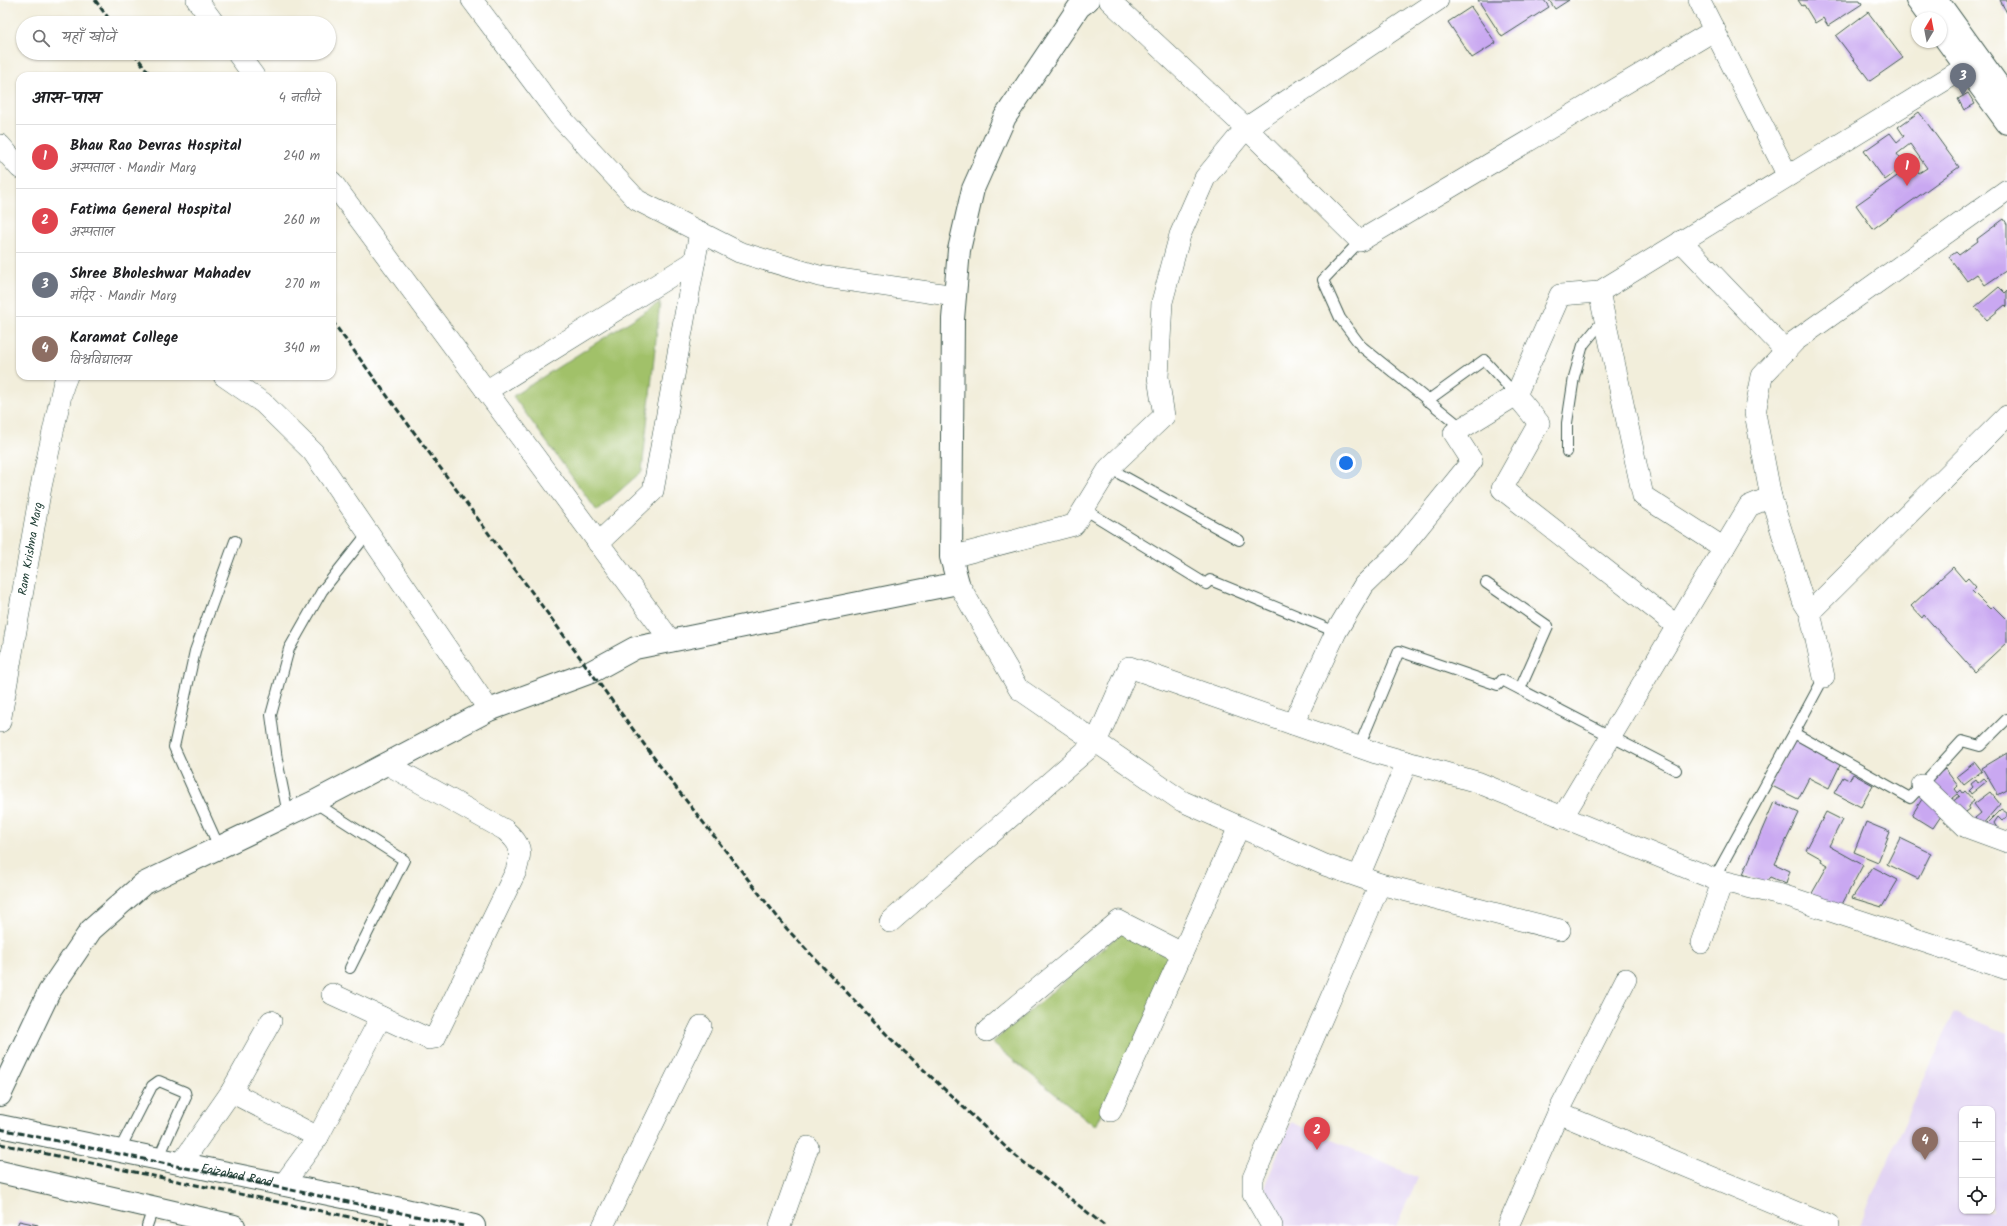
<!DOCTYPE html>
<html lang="hi">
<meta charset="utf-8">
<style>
:root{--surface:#fff;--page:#f2f2f2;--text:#202124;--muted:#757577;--line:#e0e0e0;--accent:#1a73e8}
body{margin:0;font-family:Kalam,"Playpen Sans Deva",sans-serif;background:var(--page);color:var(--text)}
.controls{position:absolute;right:12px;bottom:12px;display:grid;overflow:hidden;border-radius:8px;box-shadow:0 1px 3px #0004}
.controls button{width:36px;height:36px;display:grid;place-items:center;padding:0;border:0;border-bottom:1px solid var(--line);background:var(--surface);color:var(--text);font:20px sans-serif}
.compass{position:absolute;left:1911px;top:12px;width:36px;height:36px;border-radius:50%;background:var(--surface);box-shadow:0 1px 3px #0004;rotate:10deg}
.you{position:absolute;left:1346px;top:463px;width:14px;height:14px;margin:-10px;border:3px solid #fff;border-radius:50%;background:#1a73e8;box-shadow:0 0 0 6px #1a73e833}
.badge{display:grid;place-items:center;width:26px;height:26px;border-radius:50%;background:var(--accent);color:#fff;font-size:13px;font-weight:700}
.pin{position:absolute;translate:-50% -33px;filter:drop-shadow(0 1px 2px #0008)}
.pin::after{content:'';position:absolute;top:21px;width:14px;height:12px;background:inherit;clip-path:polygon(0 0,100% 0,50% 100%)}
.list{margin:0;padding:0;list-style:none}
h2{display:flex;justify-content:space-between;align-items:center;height:52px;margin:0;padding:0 16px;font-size:17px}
h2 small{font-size:13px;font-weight:400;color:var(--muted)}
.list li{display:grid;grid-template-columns:26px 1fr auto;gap:12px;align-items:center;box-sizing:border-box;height:64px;padding:0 16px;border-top:1px solid var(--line)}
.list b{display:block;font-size:15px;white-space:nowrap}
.list p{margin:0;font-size:13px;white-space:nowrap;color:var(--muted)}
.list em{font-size:13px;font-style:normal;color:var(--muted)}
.icon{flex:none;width:22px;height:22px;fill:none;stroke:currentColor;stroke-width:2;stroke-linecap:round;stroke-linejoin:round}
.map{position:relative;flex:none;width:2007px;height:1226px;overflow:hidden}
.search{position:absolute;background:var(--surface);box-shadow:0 1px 3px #0004;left:16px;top:16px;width:320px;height:44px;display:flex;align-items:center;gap:10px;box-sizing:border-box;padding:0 14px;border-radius:22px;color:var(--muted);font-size:15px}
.panel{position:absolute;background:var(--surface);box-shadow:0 1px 3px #0004;left:16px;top:72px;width:320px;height:308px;border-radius:12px}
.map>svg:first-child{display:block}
.built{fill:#e2d4f3;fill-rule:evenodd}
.green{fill:#a1c169;stroke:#607f4e}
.building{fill:#c9a8f1}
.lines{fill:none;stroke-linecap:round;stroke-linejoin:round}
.service-casing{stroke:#3f584d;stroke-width:12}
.minor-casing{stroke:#3f584d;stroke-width:22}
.tertiary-casing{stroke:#3f584d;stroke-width:24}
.secondary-casing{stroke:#3f584d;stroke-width:24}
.primary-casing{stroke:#3f584d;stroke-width:24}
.service{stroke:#fff;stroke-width:10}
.minor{stroke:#fff;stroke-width:21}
.tertiary{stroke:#fff;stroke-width:22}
.secondary{stroke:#fff;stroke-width:22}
.primary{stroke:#fff;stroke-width:22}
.rail{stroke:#1f3d34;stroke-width:3;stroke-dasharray:6 3;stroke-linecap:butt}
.labels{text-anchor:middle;stroke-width:3;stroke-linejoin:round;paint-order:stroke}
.street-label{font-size:12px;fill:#1f3d34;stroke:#fff}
</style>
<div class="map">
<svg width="2007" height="1226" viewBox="0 0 2007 1226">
<rect width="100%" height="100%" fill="#fff"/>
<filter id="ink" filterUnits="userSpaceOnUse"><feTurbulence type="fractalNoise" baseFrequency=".025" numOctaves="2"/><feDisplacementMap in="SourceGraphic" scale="8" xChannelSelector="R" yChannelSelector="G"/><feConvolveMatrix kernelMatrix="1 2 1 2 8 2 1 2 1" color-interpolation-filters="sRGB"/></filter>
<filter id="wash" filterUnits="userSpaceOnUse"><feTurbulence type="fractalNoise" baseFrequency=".012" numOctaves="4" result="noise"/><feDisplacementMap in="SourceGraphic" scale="16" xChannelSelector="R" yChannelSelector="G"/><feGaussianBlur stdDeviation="0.9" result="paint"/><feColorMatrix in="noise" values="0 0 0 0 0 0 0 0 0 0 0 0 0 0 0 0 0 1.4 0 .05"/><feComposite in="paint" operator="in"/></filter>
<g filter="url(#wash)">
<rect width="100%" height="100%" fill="#f2eedb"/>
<g class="built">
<path d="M1954,1012l53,21v193h-148zM1962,1109h30v102h-30z"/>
<path d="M1291,1122l127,56 -22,48h-114l-18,-38z"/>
</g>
<g class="green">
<path d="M660,302l-18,169 -45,40 -84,-115z"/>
<path d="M1121,933l53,26 -79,167 -103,-83z"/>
</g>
<g id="blocks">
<g class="building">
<path d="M1478,0h66l5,7 -47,30z"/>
<path d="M1549,0h20l-14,9z"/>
<path d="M1798,0h62l2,4 -34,22 -5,-8 -8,5 -11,-18 -2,1z"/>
<path d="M2000,0h7v13z"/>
<path d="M1471,7l25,36 -24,15 -24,-36z"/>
<path d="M1868,12l35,46 -33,23 -34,-45z"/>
<path d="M1968,93l7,11 -11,6 -6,-11z"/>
<path d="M1919,112l40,55 -86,62 -17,-24 57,-40 6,8 8,-5 -17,-24 -13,10 8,11 -20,15 -21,-29 26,-18 7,9 7,-6 -6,-9z"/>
<path d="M2004,219l3,5v46l-22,15 -8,-11 -10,7 -18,-24 7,-5 3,3 19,-14 -1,-2z"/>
<path d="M1999,287l6,6 2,-2v16l-2,-2 -18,15 -12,-13z"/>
<path d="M1953,567l12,14 3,-3 8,9 -4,4 18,18 3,-3 14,14v22l-32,30 -51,-57 -2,3 -11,-12z"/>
<path d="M1793,738l49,23 -13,27 -20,-10 -11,21 -28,-14z"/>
<path d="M2007,753v37l-9,5 -16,-27z"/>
<path d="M1975,762l7,9 -18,14 -7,-9z"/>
<path d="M1945,769l13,17 -3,3 3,4 3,-3 2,3 2,-2 9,10 -6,5 2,3 -12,9 -10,-13 12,-9 -2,-2 -11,9 -17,-23z"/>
<path d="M1853,774l20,11 -12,22 -27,-14 9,-16 6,3z"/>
<path d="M1984,778l3,3 -16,13 -2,-3 4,-4 -2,-3 5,-4 2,3z"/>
<path d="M1990,792l10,12 -19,22 -6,-8 6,-5 -7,-9z"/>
<path d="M1924,796l21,14 -12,18 -21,-13z"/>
<path d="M1774,802l25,11 -24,51 15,7 -4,13 -16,-7 -5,6 -22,-9z"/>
<path d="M2001,809l6,4v4l-5,4 -4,-4 -4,6 5,8 -16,-7 4,-1z"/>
<path d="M1826,812l16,8 -13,26 34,19 -24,45 -28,-15 17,-30 -7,-4 1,-2 -16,-9z"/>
<path d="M1866,822l24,10 -12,30 -24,-10z"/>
<path d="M1900,838l31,15 -13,26 -31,-15z"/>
<path d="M1873,867l25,13 -16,27 -30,-9z"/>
<path d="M19,1221l19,4v1h-21z"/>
</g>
</g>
</g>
<g filter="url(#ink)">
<use href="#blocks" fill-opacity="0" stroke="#3f584d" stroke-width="1"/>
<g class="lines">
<defs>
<g id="service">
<path d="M1360,241l-37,39 17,38 21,28 101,82"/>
<path d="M1427,401l57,-41 32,35"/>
<path d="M1567,452v-29l7,-46 9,-32 22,-27"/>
<path d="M1109,468l130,72"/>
<path d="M1084,509l122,75 4,-4 126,52"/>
<path d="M1486,583l62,43 -28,63"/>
<path d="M1824,677l-30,56 116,65 52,-57 18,5 27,-27"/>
<path d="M1359,747l40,-96 99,34 4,-5 174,90"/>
<path d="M314,802l90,58 -54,108"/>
<path d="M288,814l-11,-54 -6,-45 18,-66 33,-58 46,-58"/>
<path d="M219,847l-45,-100 21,-96 40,-110"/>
<path d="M1714,879l80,-146"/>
<path d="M119,1151l33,-65 7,-5 26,11 1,5 -28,62"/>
<path d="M147,1226l6,-18"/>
</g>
<g id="minor">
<path d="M197,0l17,23"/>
<path d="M472,0l87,116 78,84 102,52 80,24 136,20"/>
<path d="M1109,0l137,128 114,113 355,-211"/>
<path d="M1699,0l89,176"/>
<path d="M237,53l17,23"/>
<path d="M0,145l20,23"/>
<path d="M332,182l339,459"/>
<path d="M1681,241l105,110"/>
<path d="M1599,292l44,204 81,52"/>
<path d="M224,376l39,27 50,49 176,258"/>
<path d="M486,391l209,-130"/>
<path d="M1516,395l23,28 -37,66 175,137"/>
<path d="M598,543l55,-52 47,-259"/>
<path d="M951,557l123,-32 35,-57 55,-52 -6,-39 4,-75 18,-67 25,-57 41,-50 192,-128"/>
<path d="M958,583l61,106 163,112 143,64 55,19 180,46"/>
<path d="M1810,612l197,-196"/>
<path d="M1824,677l-14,-65 -7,-11 -32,-104 -16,-84 7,-37 33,-35 212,-151"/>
<path id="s1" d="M0,722l41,-235 22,-101 4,-10"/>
<path d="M1293,724l43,-92 28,-47 35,-34 73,-90 -18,-28 62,-38 44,-100 39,-3 380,-233"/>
<path d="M1922,785l44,42 41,15"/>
<path d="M1562,818l187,-312 22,-9"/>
<path d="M1359,876l48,-114"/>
<path d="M890,922l206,-180 33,-75 247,86 101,29 237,97 71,17 222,73"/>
<path d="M1701,943l21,-61"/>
<path d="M332,994l97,45 6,-1 81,-167c6,-21 6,-26 -11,-41l-118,-66"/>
<path d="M987,1031l132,-110 63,32"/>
<path d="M231,1092l87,45"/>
<path d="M1111,1111l128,-284"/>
<path d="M1558,1113l271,113"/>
<path d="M181,1164l50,-72 40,-71"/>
<path d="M283,1185l35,-48 63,-120"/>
<path d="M398,1226l3,-17"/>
<path d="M603,1226l98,-200"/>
<path d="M780,1226l28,-79"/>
<path d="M1272,1226l-19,-33v-15l127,-294"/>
<path d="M1508,1226l50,-113 68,-134"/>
</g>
<path id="tertiary" d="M0,1095l49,-103 42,-62 52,-46 171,-82 175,-92 102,-38 44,-24 323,-65 -7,-26 2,-238 6,-69 14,-61 32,-72 74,-110 9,-7"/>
<g id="secondary">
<path d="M1917,0l13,18"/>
<path d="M1937,0l70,97"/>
<path d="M1941,33l66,90"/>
</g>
<g id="primary">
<path id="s2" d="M0,1126l401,83 73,17"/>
<path d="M0,1172l234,54"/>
</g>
</defs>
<use href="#service" class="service-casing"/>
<use href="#minor" class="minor-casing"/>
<use href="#tertiary" class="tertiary-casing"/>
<use href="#secondary" class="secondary-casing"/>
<use href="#primary" class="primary-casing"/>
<use href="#service" class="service"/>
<use href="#minor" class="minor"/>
<use href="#tertiary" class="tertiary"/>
<use href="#secondary" class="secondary"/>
<use href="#primary" class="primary"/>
<g class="rail">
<path d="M95,0l17,23"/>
<path d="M134,53l17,23"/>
<path d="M332,321l345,468 110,140 103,109 122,115 93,73"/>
<path d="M0,1129l463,97"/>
<path d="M0,1144l393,82"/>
</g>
</g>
</g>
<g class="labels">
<g class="street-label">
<text dy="4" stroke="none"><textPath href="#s1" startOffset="176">Ram Krishna Marg</textPath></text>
<text dy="4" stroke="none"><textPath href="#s2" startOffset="242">Faizabad Road</textPath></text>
</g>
</g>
</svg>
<div class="controls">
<button>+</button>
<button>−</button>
<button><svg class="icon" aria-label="locate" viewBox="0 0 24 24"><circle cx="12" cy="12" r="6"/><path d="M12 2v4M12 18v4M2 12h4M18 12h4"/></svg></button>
</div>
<svg class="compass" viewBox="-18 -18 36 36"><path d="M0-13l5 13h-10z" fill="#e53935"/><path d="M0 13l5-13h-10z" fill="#757577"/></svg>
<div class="you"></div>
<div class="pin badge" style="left:1907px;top:186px;background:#e0444e">1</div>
<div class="pin badge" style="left:1317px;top:1150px;background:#e0444e">2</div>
<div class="pin badge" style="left:1963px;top:96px;background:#6b7280">3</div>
<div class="pin badge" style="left:1925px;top:1160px;background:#8d6e63">4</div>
<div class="search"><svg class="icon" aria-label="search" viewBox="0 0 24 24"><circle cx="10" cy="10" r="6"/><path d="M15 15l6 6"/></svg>यहाँ खोजें</div>
<section class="panel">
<h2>आस-पास<small>4 नतीजे</small></h2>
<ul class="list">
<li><span class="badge" style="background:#e0444e">1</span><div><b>Bhau Rao Devras Hospital</b><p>अस्पताल · Mandir Marg</p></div><em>240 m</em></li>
<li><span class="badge" style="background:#e0444e">2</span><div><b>Fatima General Hospital</b><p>अस्पताल</p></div><em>260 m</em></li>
<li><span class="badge" style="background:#6b7280">3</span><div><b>Shree Bholeshwar Mahadev</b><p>मंदिर · Mandir Marg</p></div><em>270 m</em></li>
<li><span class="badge" style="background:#8d6e63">4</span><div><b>Karamat College</b><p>विश्वविद्यालय</p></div><em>340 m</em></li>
</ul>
</section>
</div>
